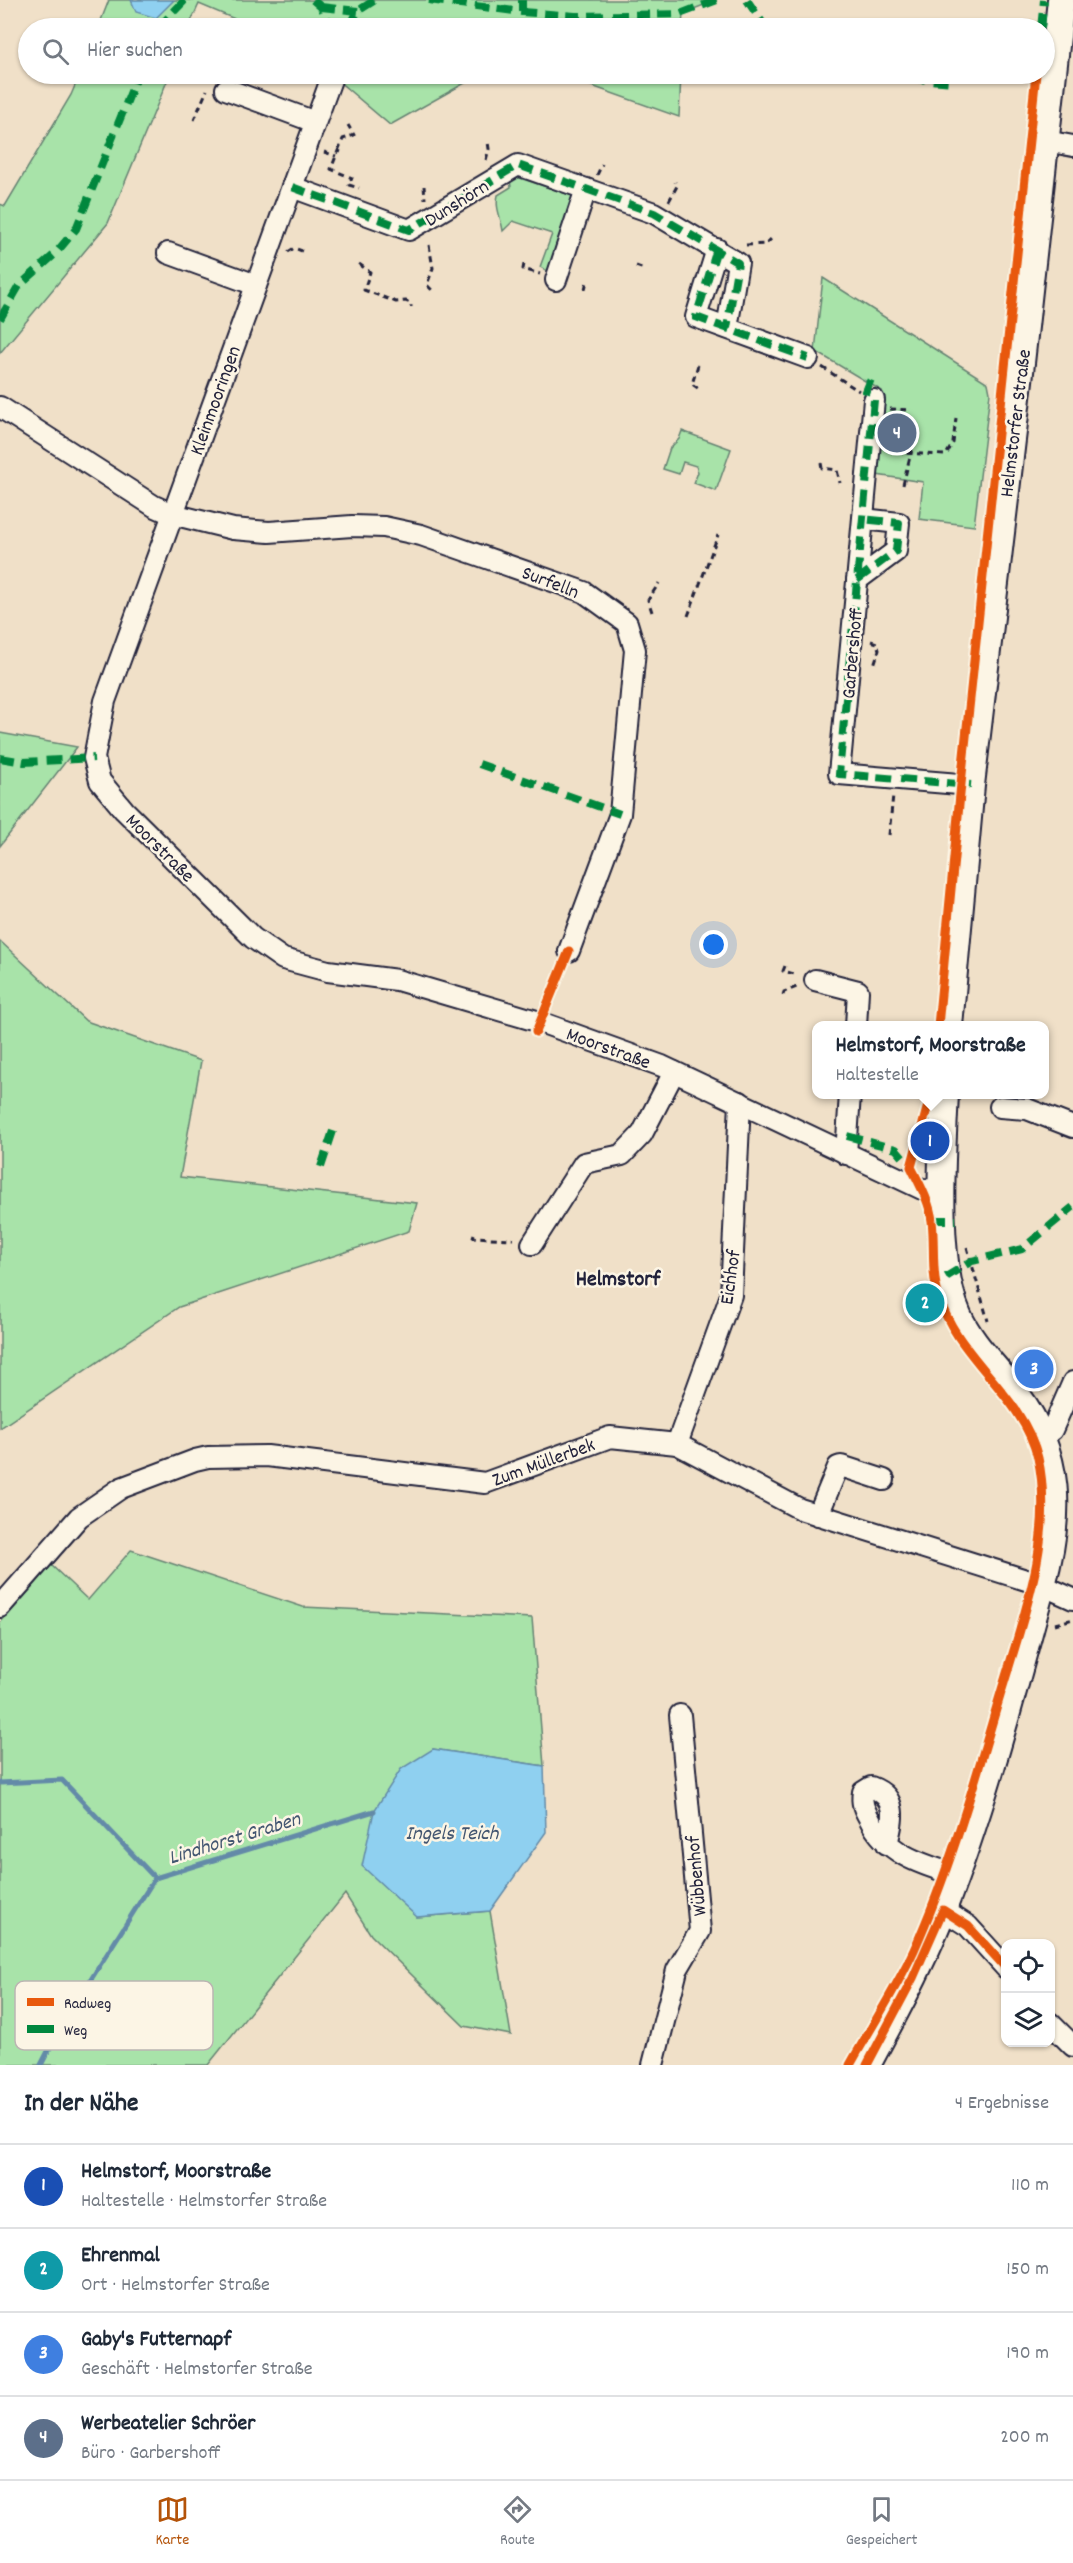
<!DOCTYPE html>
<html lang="de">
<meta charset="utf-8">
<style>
:root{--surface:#fff;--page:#f6f6f7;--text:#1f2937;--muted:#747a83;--line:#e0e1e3;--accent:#b45309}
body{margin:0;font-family:Dekko,sans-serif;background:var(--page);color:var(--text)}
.controls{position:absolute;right:18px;bottom:18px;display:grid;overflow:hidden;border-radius:12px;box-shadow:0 2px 4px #0004}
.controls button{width:54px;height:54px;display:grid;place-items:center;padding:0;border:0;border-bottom:2px solid var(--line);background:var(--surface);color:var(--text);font:30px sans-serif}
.you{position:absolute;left:714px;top:945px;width:21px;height:21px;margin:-15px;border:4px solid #fff;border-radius:50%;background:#1a73e8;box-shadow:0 0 0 9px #1a73e833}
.badge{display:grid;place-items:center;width:39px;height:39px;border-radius:50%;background:var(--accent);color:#fff;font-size:20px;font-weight:700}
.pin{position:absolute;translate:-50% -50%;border:3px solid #fff;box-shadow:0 2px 6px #0006}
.popup{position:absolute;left:812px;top:1021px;width:237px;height:78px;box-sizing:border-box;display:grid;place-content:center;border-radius:12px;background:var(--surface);filter:drop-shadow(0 2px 4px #0005);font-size:20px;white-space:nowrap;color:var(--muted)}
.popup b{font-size:22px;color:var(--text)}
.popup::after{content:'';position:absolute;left:50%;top:100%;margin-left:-12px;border:12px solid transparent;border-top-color:var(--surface)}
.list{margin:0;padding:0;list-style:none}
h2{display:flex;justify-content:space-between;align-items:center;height:78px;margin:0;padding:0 24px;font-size:26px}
h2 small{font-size:20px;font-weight:400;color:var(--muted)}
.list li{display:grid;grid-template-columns:39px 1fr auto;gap:18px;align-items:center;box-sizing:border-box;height:84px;padding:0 24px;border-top:2px solid var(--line)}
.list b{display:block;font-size:22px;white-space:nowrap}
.list p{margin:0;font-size:20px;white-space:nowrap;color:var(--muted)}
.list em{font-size:20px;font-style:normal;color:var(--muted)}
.icon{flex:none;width:33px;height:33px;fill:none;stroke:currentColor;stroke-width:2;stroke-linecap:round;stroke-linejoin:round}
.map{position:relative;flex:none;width:1073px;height:2065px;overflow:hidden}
.search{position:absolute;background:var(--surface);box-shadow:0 2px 4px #0004;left:18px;right:18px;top:18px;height:66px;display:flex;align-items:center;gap:15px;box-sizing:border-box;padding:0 21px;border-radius:33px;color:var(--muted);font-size:22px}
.sheet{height:414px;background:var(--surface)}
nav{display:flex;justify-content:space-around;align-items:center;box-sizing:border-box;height:84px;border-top:2px solid var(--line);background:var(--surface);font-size:16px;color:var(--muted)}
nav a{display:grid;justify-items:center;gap:3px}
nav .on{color:var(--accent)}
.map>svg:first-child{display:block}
.green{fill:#a8e3a9;stroke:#658272;stroke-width:1.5}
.water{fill:#8fd0f0;stroke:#638aa8;stroke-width:1.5}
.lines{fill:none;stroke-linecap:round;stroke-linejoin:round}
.stream{stroke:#638aa8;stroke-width:5}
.minor-casing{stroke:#22223b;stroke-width:24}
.major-casing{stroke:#22223b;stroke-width:30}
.path{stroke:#22223b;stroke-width:3;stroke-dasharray:6 4.5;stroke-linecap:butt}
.minor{stroke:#fcf5e5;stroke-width:20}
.major{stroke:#fcf5e5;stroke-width:26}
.quiet{stroke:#00873e;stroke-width:8;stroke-dasharray:15 8;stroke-linecap:butt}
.cycleway-casing{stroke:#fcf5e5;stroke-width:13}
.cycleway{stroke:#e8590c;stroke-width:9}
.labels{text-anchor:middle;stroke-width:5;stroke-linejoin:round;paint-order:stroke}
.street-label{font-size:20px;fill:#22223b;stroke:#fcf5e5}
.water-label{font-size:21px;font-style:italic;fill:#435671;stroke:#fcf5e5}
.quarter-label{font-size:22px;font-weight:bold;fill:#22223b;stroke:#fcf5e5}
.key{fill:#fcf5e5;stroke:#bbb6b2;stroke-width:1.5}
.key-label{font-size:16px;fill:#22223b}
</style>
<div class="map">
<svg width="1073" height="2065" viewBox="0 0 1073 2065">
<rect width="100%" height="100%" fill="#f0e0c8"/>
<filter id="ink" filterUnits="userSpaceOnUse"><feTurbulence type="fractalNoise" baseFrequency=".0167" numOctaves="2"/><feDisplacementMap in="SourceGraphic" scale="12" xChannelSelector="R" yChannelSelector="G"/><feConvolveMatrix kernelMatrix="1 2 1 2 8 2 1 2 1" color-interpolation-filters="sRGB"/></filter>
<g filter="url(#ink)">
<g class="green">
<path d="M109,0h608l-34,13 -1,15h-426l-57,-24 -11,24h-90z"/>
<path d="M80,74h90l-62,149 -108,130v-149l5,2 66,-111z"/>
<path d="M330,74h151l-91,51z"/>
<path d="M558,74h123l-2,43z"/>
<path d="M517,177l59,20 -25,76 -11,-6 12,-33 -39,-13 -10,10c-2,-14 -8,-23 -5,-36l13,-8 -1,-7z"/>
<path d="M823,278l165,105 2,10 -16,133 -55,-7 4,-37 -53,-8 4,-74 8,-9 -67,-40z"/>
<path d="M682,431l49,18 -15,42 -22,-8 4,-11 -2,-6 -13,-4 -4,12 -16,-5 7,-21 9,-9z"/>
<path d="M0,733l77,14 -77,99z"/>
<path d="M0,941l86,80 115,40 -21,116 237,26 -8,28 -230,76 -179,121z"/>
<path d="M131,1550l172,57 229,11 12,148 -111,-17 -16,168 73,-6 21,124 -47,-9 -93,-91 -26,-41 -137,171h-208v-442l50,-59 38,36z"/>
</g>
<g class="water">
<path d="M131,0h43l-18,18 -20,-6z"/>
<path d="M433,1749l111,17 2,66 -56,79 -73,6 -55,-51 12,-55 27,-42z"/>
</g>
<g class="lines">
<g class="stream">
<path d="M0,1783l62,-3 93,98 219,-67"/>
<path d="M41,2065l18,-35 96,-152"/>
</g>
<defs>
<g id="minor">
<path d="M333,74l-228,627 -11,57 6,23 24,29 129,128 30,21 45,12 69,9 143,42 122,44 260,123 20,1"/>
<path d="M226,89l89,33"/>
<path d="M1046,141l27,5"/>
<path d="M292,187l117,43 109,-65 136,48 84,50 -11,65"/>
<path d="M717,249l-21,68 112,41"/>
<path d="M168,253l88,32"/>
<path d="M556,280l30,-91"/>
<path d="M874,400l-35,374 132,11"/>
<path d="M0,407l154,99 18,8 61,15 36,3 83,-6 32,1 37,8 163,57 43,31 8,27 -15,164 -51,137"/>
<path d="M857,580l39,-29 3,-28 -36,-4"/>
<path d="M815,980l43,11 -2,35"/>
<path d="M1000,1107l27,2 46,18"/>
<path d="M846,1154l4,-60"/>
<path d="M532,1244l52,-81 38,-8 20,-21 32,-62"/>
<path d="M1042,1435l10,-5 21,-48"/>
<path d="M677,1444l54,-149 9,-193"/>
<path d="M818,1515l20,-48 3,-1 43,14"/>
<path d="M0,1607l79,-90 42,-29 74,-28 13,-3 59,-1 218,27 125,-46 67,7 123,65 242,76 31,14"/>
<path d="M887,1844c6,-24 12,-47 -16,-57l-8,5c-2,11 1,17 6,26 17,36 51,46 87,57"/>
<path d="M943,1910l25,16 38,42"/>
<path d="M1050,2023l23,23"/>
<path d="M653,2065l24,-95 23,-39 -20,-216"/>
</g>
<g id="major">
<path d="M949,1026l22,-241 48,-404 42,-381"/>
<path d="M867,2065c27,-51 56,-102 76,-156 41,-105 69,-215 99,-324 19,-69 20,-130 -25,-190 -19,-26 -46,-50 -59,-80 -24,-54 -16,-161 -13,-221"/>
</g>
</defs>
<use href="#minor" class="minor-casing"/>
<use href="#major" class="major-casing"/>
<g class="path">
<path d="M194,120l13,-30"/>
<path d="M338,151l5,-12 11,-4 -6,-10"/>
<path d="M324,152l12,4"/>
<path d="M341,152l-3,-1 -7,18 21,9 -3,7 10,3"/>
<path d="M486,160l3,-11 -1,-7"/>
<path d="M597,175l5,-11"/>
<path d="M424,186l1,13"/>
<path d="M669,201l8,-15 -2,-4"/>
<path d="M429,245l4,23 -6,17 5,5"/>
<path d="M746,245l20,-1 5,-5"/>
<path d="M288,252l6,-4 8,3"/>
<path d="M359,264l11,8 -6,18 32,12 10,-1 5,3v3"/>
<path d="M524,264l-1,5 17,5"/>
<path d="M636,266l8,3"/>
<path d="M585,289l2,-8"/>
<path d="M698,365l-6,19 7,5"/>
<path d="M822,367l37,24"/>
<path d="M890,409l19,1"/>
<path d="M888,444l15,9 43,2 7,-12 3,-25"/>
<path d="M821,463l1,5 15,2 3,13"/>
<path d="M903,485l11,-45"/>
<path d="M652,612l-4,-12 11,-17"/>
<path d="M688,616l30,-81"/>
<path d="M871,641l6,2 2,7 -5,15"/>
<path d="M889,835l4,-40"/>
<path d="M785,966l-2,5 15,4"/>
<path d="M783,995l1,-3 15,-6"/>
<path d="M474,1234l-1,3 40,2"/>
<path d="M967,1247l21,74"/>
<path d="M1055,1624l18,-5"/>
</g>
<use href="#minor" class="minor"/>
<use href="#major" class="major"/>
<g class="quiet">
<path d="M313,0l8,7 11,21"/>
<path d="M429,0l93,12 53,4 105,-2 37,-14"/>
<path d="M522,0v12"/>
<path d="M747,0l19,28"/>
<path d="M321,7l37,4"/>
<path d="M158,28l27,-28"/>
<path d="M349,28l9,-17 17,-11"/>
<path d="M1041,28l3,-28"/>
<path d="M864,74l88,8"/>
<path d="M292,187l117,43 109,-65 136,48 84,50 -11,65"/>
<path d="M717,249l-21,68 112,41"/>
<path d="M0,319l19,-33 36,-32 21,-25 62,-155"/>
<path d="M865,394l6,-15"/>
<path d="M874,400l-35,374 132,11"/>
<path d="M857,580l39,-29 3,-28 -36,-4"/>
<path d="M0,758l24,4 70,-4"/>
<path d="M479,764l141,50"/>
<path d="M847,1136l49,13 15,18"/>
<path d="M321,1167l14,-42"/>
<path d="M932,1220h24"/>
<path d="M946,1277l26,-16 50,-12 51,-42"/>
</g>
<defs>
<g id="cycleway">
<path d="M938,1026l23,-242 75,-710"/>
<path d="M536,1032l33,-81"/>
<path d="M850,2065c21,-38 46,-76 64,-115 35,-78 59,-162 83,-244 22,-76 59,-168 41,-248 -16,-65 -82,-100 -100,-164 -7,-22 -3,-50 -6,-73 -2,-19 -13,-38 -21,-54l20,-73"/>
<path d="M867,2065l46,-87 30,-68 25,16 38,42"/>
</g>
</defs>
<use href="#cycleway" class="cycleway-casing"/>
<use href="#cycleway" class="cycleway"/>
</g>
</g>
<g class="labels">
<g class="street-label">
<text transform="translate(456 202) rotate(-32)" y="7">Dunshörn</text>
<text transform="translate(214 400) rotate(-70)" y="7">Kleinmooringen</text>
<text transform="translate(1014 423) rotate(-83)" y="7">Helmstorfer Straße</text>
<text transform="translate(551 581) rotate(21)" y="7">Surfelln</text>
<text transform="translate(851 653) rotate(-85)" y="7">Garbershoff</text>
<text transform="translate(161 847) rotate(45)" y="7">Moorstraße</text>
<text transform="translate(609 1047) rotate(20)" y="7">Moorstraße</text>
<text transform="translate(729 1277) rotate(-82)" y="7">Eichhof</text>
<text transform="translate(543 1461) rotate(-20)" y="7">Zum Müllerbek</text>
<text transform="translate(695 1876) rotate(-95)" y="7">Wübbenhof</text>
</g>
<g class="water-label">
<text x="452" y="1839">Ingels Teich</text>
<text transform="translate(234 1837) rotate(-17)" y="7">Lindhorst Graben</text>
</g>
<g class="quarter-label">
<text x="618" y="1285">Helmstorf</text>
</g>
</g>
<rect x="15" y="1981" width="198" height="69" rx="9" class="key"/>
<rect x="27" y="1998" width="27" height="8" fill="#e8590c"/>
<rect x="27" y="2025" width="27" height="8" fill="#00873e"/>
<g class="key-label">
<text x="64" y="2008">Radweg</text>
<text x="64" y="2035">Weg</text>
</g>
</svg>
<div class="controls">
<button><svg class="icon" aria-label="locate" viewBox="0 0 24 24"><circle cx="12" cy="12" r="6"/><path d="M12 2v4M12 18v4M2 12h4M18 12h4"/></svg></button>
<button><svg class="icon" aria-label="layers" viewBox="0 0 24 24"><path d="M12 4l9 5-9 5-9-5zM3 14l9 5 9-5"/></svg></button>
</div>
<div class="you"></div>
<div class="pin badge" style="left:930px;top:1141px;background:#1a4fb4">1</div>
<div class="popup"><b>Helmstorf, Moorstraße</b>Haltestelle</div>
<div class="pin badge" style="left:925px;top:1303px;background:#0f9aa8">2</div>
<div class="pin badge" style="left:1034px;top:1369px;background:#3f7fe0">3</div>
<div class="pin badge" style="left:897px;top:433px;background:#5c6f8a">4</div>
<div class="search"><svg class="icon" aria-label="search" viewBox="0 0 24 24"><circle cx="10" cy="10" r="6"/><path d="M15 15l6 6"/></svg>Hier suchen</div>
</div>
<section class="sheet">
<h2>In der Nähe<small>4 Ergebnisse</small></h2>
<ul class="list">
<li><span class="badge" style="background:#1a4fb4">1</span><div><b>Helmstorf, Moorstraße</b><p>Haltestelle · Helmstorfer Straße</p></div><em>110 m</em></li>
<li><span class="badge" style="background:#0f9aa8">2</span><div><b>Ehrenmal</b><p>Ort · Helmstorfer Straße</p></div><em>150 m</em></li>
<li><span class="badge" style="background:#3f7fe0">3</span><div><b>Gaby's Futternapf</b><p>Geschäft · Helmstorfer Straße</p></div><em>190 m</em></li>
<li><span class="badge" style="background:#5c6f8a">4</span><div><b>Werbeatelier Schröer</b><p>Büro · Garbershoff</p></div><em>200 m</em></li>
</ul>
</section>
<nav>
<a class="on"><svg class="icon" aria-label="map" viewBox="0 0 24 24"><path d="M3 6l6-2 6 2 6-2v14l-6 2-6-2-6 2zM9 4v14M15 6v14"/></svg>Karte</a>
<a><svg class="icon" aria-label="directions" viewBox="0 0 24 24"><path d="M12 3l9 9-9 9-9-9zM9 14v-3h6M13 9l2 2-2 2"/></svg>Route</a>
<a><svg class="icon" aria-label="saved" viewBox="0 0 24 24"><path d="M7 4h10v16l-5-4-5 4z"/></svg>Gespeichert</a>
</nav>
